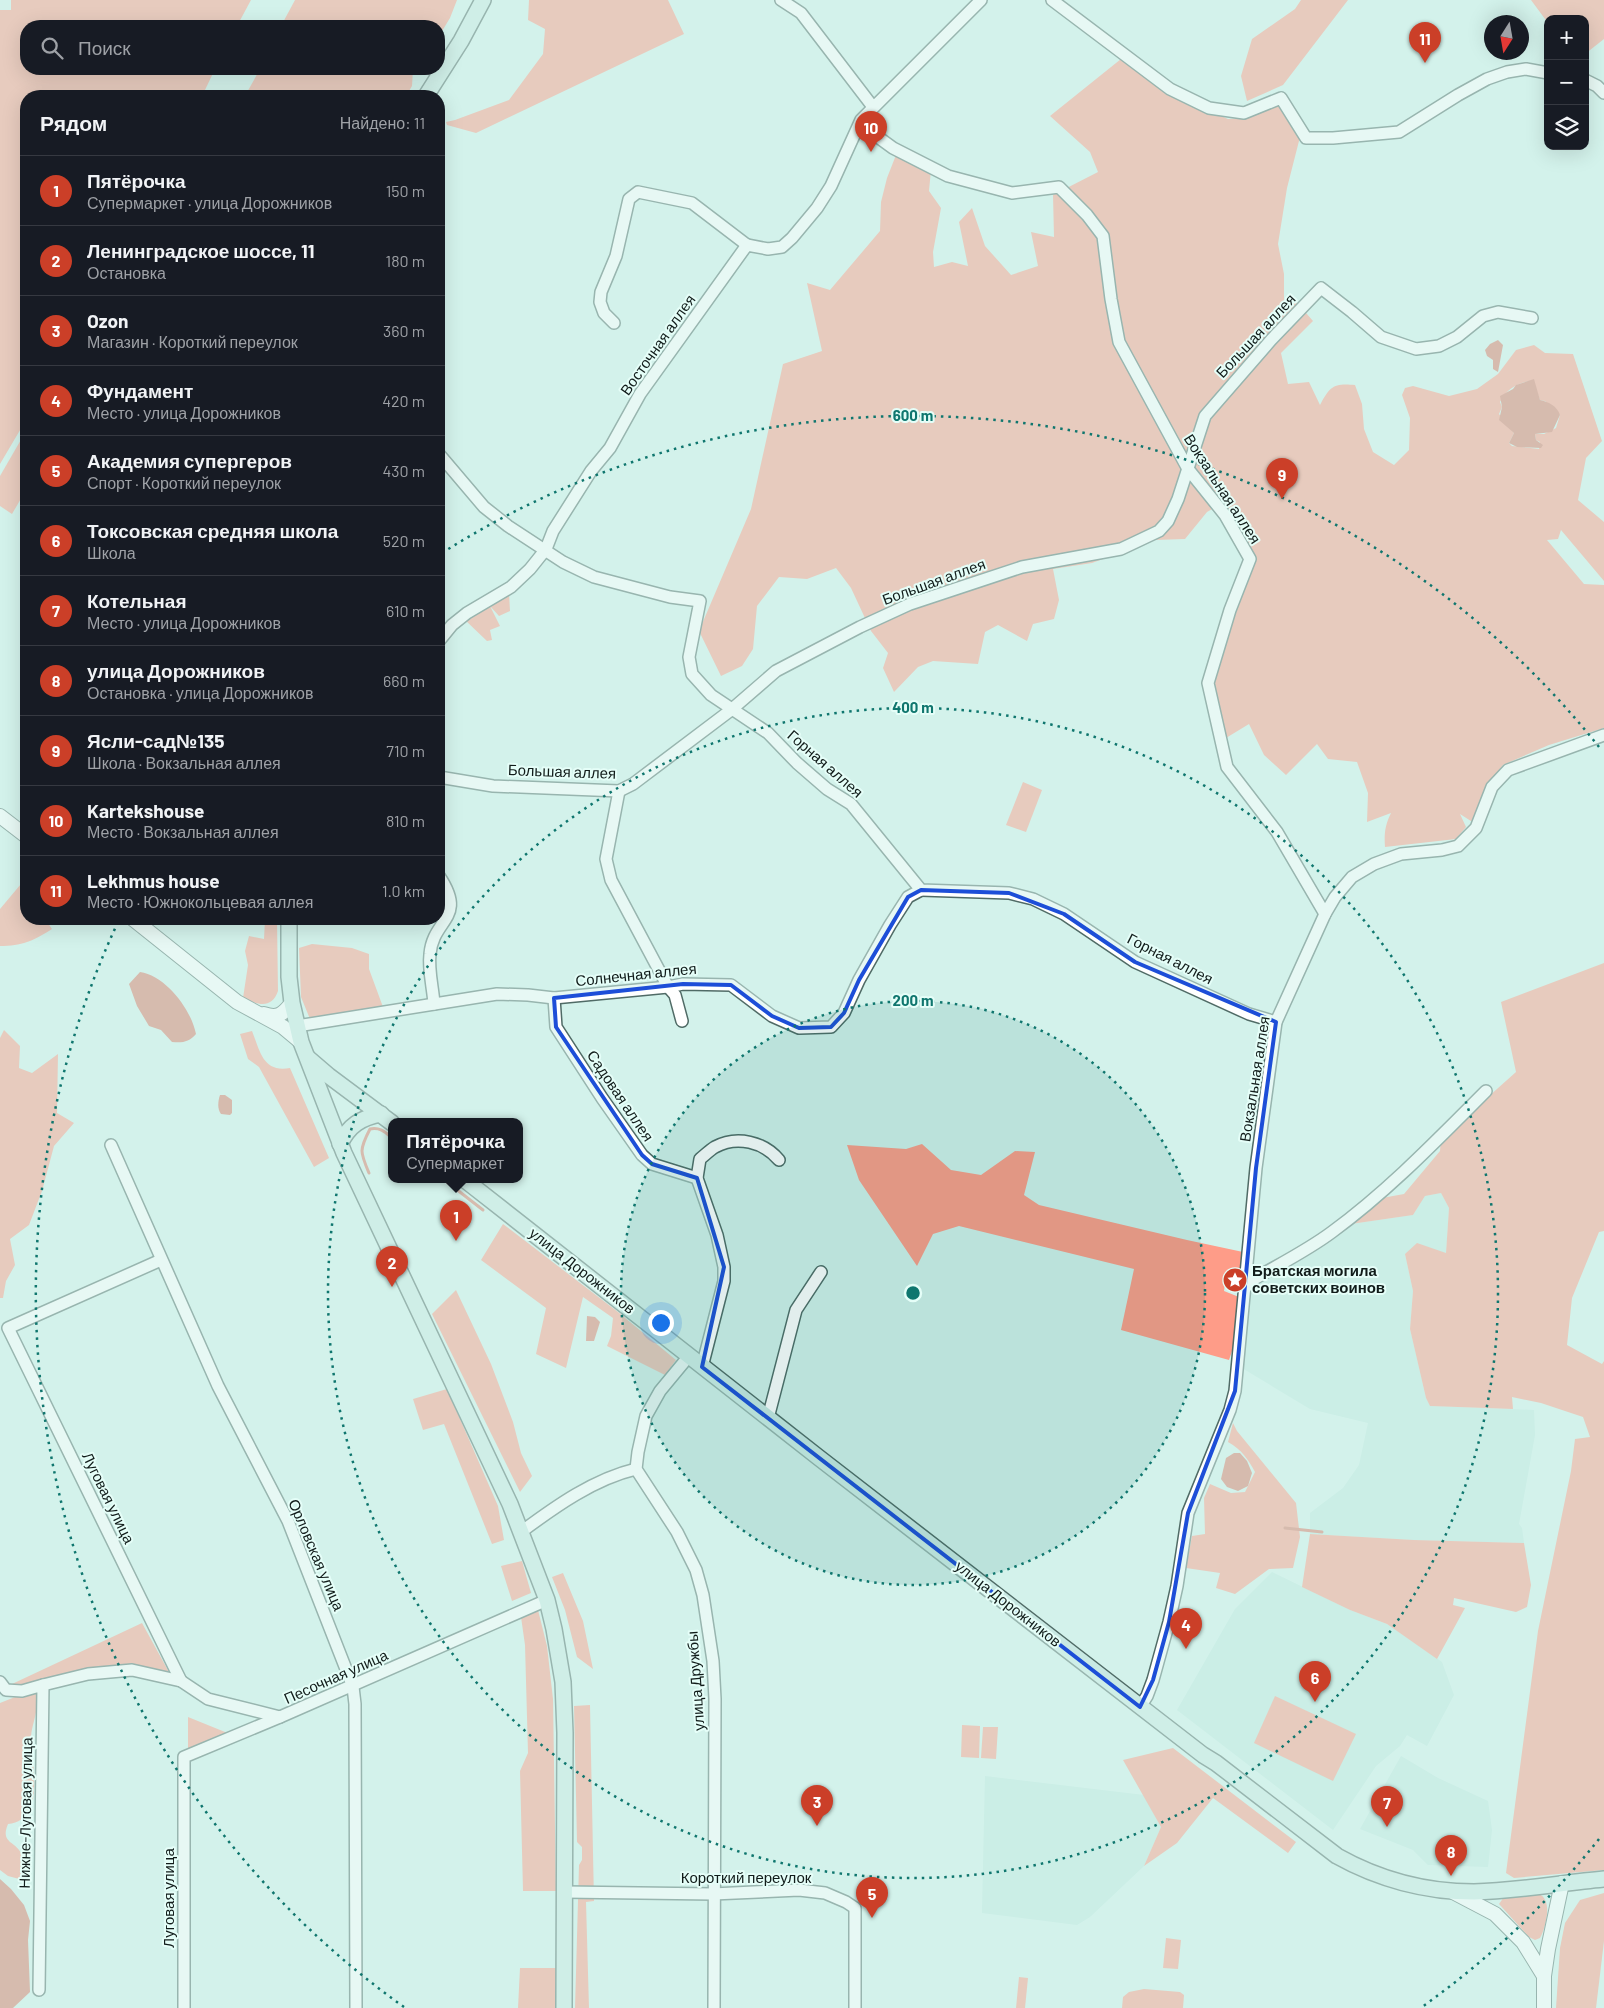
<!DOCTYPE html>
<html lang="ru">
<meta charset="utf-8">
<style>
:root{--surface:#171b24;--page:#242831;--text:#f1f3f6;--muted:#9ea1a6;--line:#363941;--accent:#cb3f28}
body{margin:0;font-family:Barlow,sans-serif;background:var(--page);color:var(--text)}
.controls{position:absolute;right:15px;top:15px;display:grid;overflow:hidden;border-radius:10px;box-shadow:0 5px 20px #0002}
.controls button{width:45px;height:45px;display:grid;place-items:center;padding:0;border:0;border-bottom:1px solid var(--line);background:var(--surface);color:var(--text);font:25px sans-serif}
.compass{position:absolute;left:1484px;top:15px;width:45px;height:45px;border-radius:50%;background:var(--surface);box-shadow:0 5px 20px #0002;rotate:191deg}
.you{position:absolute;left:660px;top:1322px;width:18px;height:18px;margin:-12px;border:4px solid #fff;border-radius:50%;background:#1a73e8;box-shadow:0 0 0 8px #1a73e833}
.badge{display:grid;place-items:center;width:32px;height:32px;border-radius:50%;background:var(--accent);color:#fff;font-size:16px;font-weight:700}
.pin{position:absolute;translate:-50% -41px;filter:drop-shadow(0 1px 2px #0008)}
.pin::after{content:'';position:absolute;top:26px;width:18px;height:15px;background:inherit;clip-path:polygon(0 0,100% 0,50% 100%)}
.popup{position:absolute;left:388px;top:1118px;width:135px;height:65px;box-sizing:border-box;display:grid;place-content:center;border-radius:10px;background:var(--surface);filter:drop-shadow(0 1px 4px #0005);font-size:16px;white-space:nowrap;color:var(--muted)}
.popup b{font-size:19px;color:var(--text)}
.popup::after{content:'';position:absolute;left:50%;top:100%;margin-left:-10px;border:10px solid transparent;border-top-color:var(--surface)}
.list{margin:0;padding:0;list-style:none}
h2{display:flex;justify-content:space-between;align-items:center;height:65px;margin:0;padding:0 20px;font-size:21px}
h2 small{font-size:16px;font-weight:400;color:var(--muted)}
.list li{display:grid;grid-template-columns:32px 1fr auto;gap:15px;align-items:center;box-sizing:border-box;height:70px;padding:0 20px;border-top:1px solid var(--line)}
.list b{display:block;font-size:19px;white-space:nowrap}
.list p{margin:0;font-size:16px;white-space:nowrap;color:var(--muted)}
.list em{font-size:16px;font-style:normal;color:var(--muted)}
.icon{flex:none;width:28px;height:28px;fill:none;stroke:currentColor;stroke-width:2;stroke-linecap:round;stroke-linejoin:round}
.map{position:relative;flex:none;width:1604px;height:2008px;overflow:hidden}
.search{position:absolute;background:var(--surface);box-shadow:0 5px 20px #0002;left:20px;top:20px;width:425px;height:55px;display:flex;align-items:center;gap:12px;box-sizing:border-box;padding:0 18px;border-radius:20px;color:var(--muted);font-size:19px}
.panel{position:absolute;background:var(--surface);box-shadow:0 5px 20px #0002;left:20px;top:90px;width:425px;height:835px;border-radius:20px}
.map>svg:first-child{display:block}
.built{fill:#c0e8e0}
.green{fill:#fe9c88;fill-rule:evenodd}
.water{fill:#da7865}
.lines{fill:none;stroke-linecap:round;stroke-linejoin:round}
.stream{stroke:#da7865;stroke-width:3}
.minor-casing{stroke:#506b66;stroke-width:14}
.tertiary-casing{stroke:#506b66;stroke-width:16}
.secondary-casing{stroke:#506b66;stroke-width:18}
.minor{stroke:#fff;stroke-width:11}
.tertiary{stroke:#fff;stroke-width:14}
.secondary{stroke:#c9e9e3;stroke-width:15}
.marked{fill:none;stroke:#1d4ed8;stroke-width:4;stroke-linejoin:round}
.ring{fill:none;stroke:#0f766e;stroke-width:2.5;stroke-dasharray:2.5 5}
.labels{text-anchor:middle;stroke-width:4;stroke-linejoin:round;paint-order:stroke}
.street-label{font-size:15px;fill:#111c1a;stroke:#e5fef8}
.poi-label{font-size:15px;font-weight:bold;fill:#111c1a;stroke:#e5fef8;text-anchor:start}
.centre{fill:#0f766e;stroke:#e5fef8;stroke-width:2.5}
.ring-label{font-size:15px;text-anchor:middle;font-weight:bold;fill:#0f766e;stroke:#e5fef8;stroke-width:4;stroke-linejoin:round;paint-order:stroke}
</style>
<div class="map">
<svg width="1604" height="2008" viewBox="0 0 1604 2008">
<rect width="100%" height="100%" fill="#d3f2eb"/>
<g class="built">
<path d="M1441,1193l8,15 -3,45 -41,1 8,37 -3,38 16,69 4,8 104,4 1,25 -16,89 3,4 2,15 -110,-3 -104,-6v-21l33,-25 16,-23 9,-42 -58,-14 -68,-41 6,-77 9,-9 94,-58 62,-9 12,-19z"/>
<path d="M1272,1572l78,38 37,14 55,38 12,33 -27,51 -20,-11 -7,11 -24,20 -43,64 -156,-120 58,-101z"/>
<path d="M1401,1756l37,22 50,23 4,29 -4,37 -60,-2 -15,-15 -53,-21z"/>
<path d="M985,1776l159,19 17,32 -17,39 -54,51 -13,8 -95,-12z"/>
</g>
<g class="green">
<path d="M11,0h240l-14,26h-211v43h189l-10,21 -7,6h-172v324l-26,44v-454h11z"/>
<path d="M295,0h162l-7,18 -11,18v-10h-158z"/>
<path d="M529,0h139l16,34 -208,99 -29,-8 -1,-3 9,-2 54,-20 34,-46 2,-25 -17,-9z"/>
<path d="M1301,0h47l-65,85 -36,16 -6,-25 11,-37 43,-30z"/>
<path d="M1531,0h73v39l-19,15v-35h-37v4z"/>
<path d="M1121,59l47,33 60,27 19,-1 33,-15 20,34 -13,51 -9,56 6,30v38l10,-13 19,22 -32,32 7,31 21,-2 11,23c10,-19 14,-22 35,-20l7,19 2,25 9,23 21,13 15,-15 1,-32 -8,-23 3,-7 8,-2 36,10 28,-7 21,-15 18,-24 18,-5 11,8 28,1 29,87 -16,17 -8,42 26,22v59l-43,-51 -3,9 -11,1 37,44 20,1v143l-55,17 -46,20 -17,22 -12,36 -14,-9 6,13 -10,12 -71,8c-1,-13 0,-22 6,-34l-24,9 1,-29 -11,-31 -29,-3 -11,-15 -31,31 -22,-20 -15,-31 -23,14 -14,-59 42,-120 -33,-55 -14,8 -22,27 -30,1 -63,23 -39,6 6,31 -5,19 -21,5 -6,17 -29,-16 -13,7 -7,32 -45,-3 -15,6 -24,25 -11,-24 5,-15 -17,-22 -20,-43 -15,-20 -29,11 -28,-2 -22,29 -4,43 -11,17 -21,10 -22,-45 52,-122 32,-145 39,-13 -15,-68 23,7 50,-59 1,-29 6,-24 9,-23 35,15 -2,21 12,17 -8,44 1,15 18,-5 16,4 -9,-44 13,-14 13,38 26,29 27,-9 -7,-34 23,5 -1,-42 45,-23 -8,-20 -40,-36zM1530,381l5,6 5,13 5,1 15,14 -4,13 -12,6h-9l1,6 4,2 -1,7 -27,-3 -3,-3 5,-10 -15,-19 3,-7 -2,-5c6,-12 17,-19 30,-21z"/>
<path d="M260,69h153l-1,17 -6,10h-161z"/>
<path d="M26,431v59l-14,24 -12,-8v-30z"/>
<path d="M509,593l1,18 -11,5 -9,-10 10,20 -10,4 2,10 -5,1 -22,-21z"/>
<path d="M1023,782l19,8 -16,42 -20,-7z"/>
<path d="M26,878v41h19l7,10c-19,12 -30,17 -52,17v-37z"/>
<path d="M265,919h12l1,72c-6,18 -20,14 -35,7l5,-33 -3,-14 4,-15 15,3z"/>
<path d="M312,944l40,4 17,6v15l14,38 -73,12 -9,-22 -2,-49z"/>
<path d="M1604,963v268l-5,1 -27,66 -5,47 35,19 2,-3v509l-90,8 -8,-5 32,-242 33,-160 4,-32 15,-2 -7,-20 -42,-14 -29,-6 1,12 -83,-3 -4,-8 -16,-69 3,-38 -8,-37 12,-11 29,10 3,-45 -8,-15 -16,3 -12,19 -62,9 31,-26 22,-4 36,-43 1,-12 75,-67 -15,-70z"/>
<path d="M4,1030l16,16 -1,22 13,5 26,-19 -1,59 17,10 -20,23 -12,45 -13,34 -19,14 5,26 -9,16 -3,17h-3v-260z"/>
<path d="M252,1031c8,20 11,42 38,37l39,90 -15,9 -55,-100 -11,-8 -8,-25z"/>
<path d="M922,1144l29,26 30,5 34,-24 20,1 -11,43 15,10 148,35 56,12 -1,21 -15,-3 -3,21 15,6 -2,39 -8,24 -108,-30 13,-61 -175,-43 -26,8 -16,32 -58,-86 -12,-35 59,4z"/>
<path d="M503,1224l115,88 58,48 -11,15 -58,-29 4,-10 2,-18 -30,-21 -17,71 -30,-14 10,-46 -65,-48z"/>
<path d="M456,1290l35,74 22,58 8,31 11,23 -12,16 -88,-178z"/>
<path d="M447,1389l51,117 6,34 -12,4 -48,-120 -21,6 -10,-31z"/>
<path d="M1233,1423l4,8 59,72 4,34 -7,31 -24,1 -34,25 -19,-6 4,-15 -34,-5 6,-32 13,-2 -1,-36 6,-14 21,9 14,-1 10,-20c-7,-13 -13,-22 -27,-30z"/>
<path d="M1310,1534l104,6 110,3 7,42 -4,22 -11,5 -62,-14 -1,7 12,3 -28,51 -50,-35 -37,-14 -48,-23z"/>
<path d="M522,1561l9,32 -19,8 -11,-35z"/>
<path d="M563,1573l20,48 10,48 -16,-12 -12,-47 -13,-33z"/>
<path d="M538,1610l9,36 6,53 3,192h-33l-3,-120 8,-18 -3,-108 -4,-28z"/>
<path d="M142,1623l28,51 -39,-9 -110,22 -9,-3z"/>
<path d="M36,1694c4,15 -4,28 -5,43 0,25 16,83 -23,87 -8,19 7,17 13,29 3,6 4,14 6,21l-4,6 -15,-4 -8,-6v-167l15,-6z"/>
<path d="M1275,1696l81,38 -23,47 -79,-38z"/>
<path d="M590,1705l4,196 -8,1 3,106h-14l4,-143 3,-5v-13l-5,-5 -3,-136z"/>
<path d="M188,1717l42,17 -42,17z"/>
<path d="M962,1725l18,1 -1,32 -18,-1z"/>
<path d="M983,1727h15l-2,32 -15,-1z"/>
<path d="M1173,1748l123,94 -8,11 -75,-55 -36,45 -33,23 17,-39 -38,-67z"/>
<path d="M1604,1893v48l-8,67h-40l4,-60 5,-25 15,-23z"/>
<path d="M1539,1894c14,6 7,33 1,44l-5,2 -6,-3 -30,-33 5,-7z"/>
<path d="M1166,1938l15,2 -3,29 -15,-1z"/>
<path d="M520,1968h36v40h-38z"/>
<path d="M1019,1977l9,1 -3,30h-9z"/>
<path d="M1144,1989l36,3 4,3 -1,13h-61l1,-11 6,-5z"/>
</g>
<g class="water">
<path d="M1498,340l5,5 -5,27 -5,-3v-9l-6,-4 -2,-6 5,-6z"/>
<path d="M1534,379l6,21c9,2 17,6 20,15l-8,17 -17,2 1,6 7,5 -2,3 -24,-1 -8,-4 5,-10 -15,-13 3,-13 -2,-11 13,-7 3,-4z"/>
<path d="M140,972c26,4 51,37 56,62 -7,8 -13,9 -24,8l-11,-12 -12,-4 -12,-20 -8,-22z"/>
<path d="M220,1095h5l7,5v13l-2,2 -9,-1c-4,-5 -3,-13 -1,-19z"/>
<path d="M587,1316l8,1 5,5 -6,19h-8z"/>
<path d="M1234,1453h6l7,8 5,12 -4,13 -10,5 -11,-4 -6,-8 5,-21z"/>
<path d="M0,1879l11,10 13,16 6,16 -2,19 2,52 -17,16h-13z"/>
</g>
<g class="lines">
<g class="stream">
<path d="M369,1173c-9,-21 -10,-23 1,-44 10,-2 15,3 22,9"/>
<path d="M447,1182l36,28"/>
<path d="M1285,1528l37,4"/>
</g>
<defs>
<g id="minor">
<path d="M781,0l20,13 72,94"/>
<path d="M1052,0l118,89 39,19 35,5 37,-15 25,40h27l66,-6 59,-37 29,-16 20,-7 19,-3 22,4"/>
<path d="M1585,80l12,6 7,7"/>
<path d="M860,124l33,24 55,28 64,17 47,-6 28,28 16,21 8,63 8,43 69,127 37,46 25,44 -20,51 -22,73 19,84 50,65 48,82"/>
<path d="M614,323l-10,-10 -4,-11 1,-10 15,-36 13,-57 9,-7 54,11 55,42"/>
<path d="M439,454l45,53 24,19 55,36 31,15 76,20 30,4 -11,56 3,17 19,21 57,38 29,30 30,26 24,15 70,86 88,3 24,6 31,15 71,48 114,52 27,8"/>
<path d="M439,641l13,-16 15,-12 44,-26 19,-18 16,-20 7,-18 38,-60 19,-23 30,-54 107,-149 21,4 14,-2 10,-9 25,-30 14,-22 30,-66 120,-120"/>
<path d="M439,777l54,9 126,5 14,-7 98,-74 45,-39 84,-44 50,-23 112,-37 99,-18 38,-18 9,-10 10,-22 27,-83 66,-76 50,-52 31,24 29,25 35,12 23,-3 18,-9 26,-21 15,-4 34,6"/>
<path d="M619,791l-13,68 5,21 57,107 7,8 7,26"/>
<path d="M554,998l2,29 46,71 40,57 10,9 45,14"/>
<path d="M434,1004c-1,-16 -6,-34 -4,-50 3,-36 38,-35 9,-78"/>
<path d="M297,1026l200,-32 31,1 26,3 114,-11 15,-3 48,1 41,31 27,12 32,-1 13,-14 15,-33 31,-55 18,-28 13,-7"/>
<path d="M111,1145l107,241 70,135 65,166 2,17 1,304"/>
<path d="M161,1260l-153,68 173,353"/>
<path d="M1244,1289l10,-10c26,-15 54,-29 78,-47 56,-41 105,-92 154,-141"/>
<path d="M689,1356l-29,35 -14,25 -8,36 -2,17 41,63 19,38 7,25 10,66 2,38 -1,309"/>
<path d="M702,1367l22,-86v-14l-7,-32 -20,-57 3,-19c5,-4 10,-9 15,-12 22,-12 49,-5 64,13"/>
<path d="M768,1418l28,-108 25,-38"/>
<path d="M521,1532c35,-26 73,-53 115,-63"/>
<path d="M0,1682l6,8 16,1 21,-6 -4,305"/>
<path d="M43,1685l45,-11 44,-4 49,11 27,18 72,18 267,-117"/>
<path d="M1140,1707l7,-11 6,-16 16,-58 8,-36 11,-73 42,-103 5,-19 21,-223 20,-146 49,-108 10,-17 17,-20 22,-13 27,-10 41,-4 16,-4 18,-18 16,-41 16,-17 96,-35"/>
<path d="M565,1892l148,2 86,-4 26,3 21,9 9,6v100"/>
<path d="M184,2008v-251l96,-40"/>
</g>
<g id="tertiary">
<path d="M0,816l26,20"/>
<path d="M133,919l104,83 46,25 18,15"/>
<path d="M264,1014c14,5 19,0 28,-11"/>
<path d="M1453,1892l42,22 28,28 21,34"/>
<path d="M1544,2008v-32l4,-27 14,-66"/>
</g>
<g id="secondary">
<path d="M426,96l35,-55 22,-41"/>
<path d="M289,919v58l3,26 9,39 43,111 166,351 37,96 7,29 9,53 2,51 -1,275"/>
<path d="M308,1058l21,18 63,47"/>
<path d="M340,1144c9,-19 21,-26 41,-30"/>
<path d="M465,1180l353,277 385,298 13,8 121,93c41,23 89,36 137,36 43,-1 87,-9 130,-13"/>
</g>
</defs>
<use href="#minor" class="minor-casing"/>
<use href="#tertiary" class="tertiary-casing"/>
<use href="#secondary" class="secondary-casing"/>
<use href="#minor" class="minor"/>
<use href="#tertiary" class="tertiary"/>
<use href="#secondary" class="secondary"/>
</g>
<path d="M0 0H1604V2008H0ZM921,890l88,3 55,21 71,48 141,60 -20,146 -21,223 -47,122 -19,109 -16,58 -13,27 -438,-340 22,-100 -27,-89 -45,-14 -10,-9 -86,-128 -2,-29 129,-14 48,1 41,31 27,12 32,-1 13,-14 15,-33 49,-83z" fill="#d3f2eb" fill-opacity=".55" fill-rule="evenodd"/>
<path class="marked" d="M921,890l88,3 55,21 71,48 141,60 -20,146 -21,223 -47,122 -19,109 -16,58 -13,27 -438,-340 22,-100 -27,-89 -45,-14 -10,-9 -86,-128 -2,-29 129,-14 48,1 41,31 27,12 32,-1 13,-14 15,-33 49,-83z"/>
<circle cx="913" cy="1293" r="292" fill="#0f766e" fill-opacity=".12"/>
<g class="ring">
<circle cx="913" cy="1293" r="292"/>
<circle cx="913" cy="1293" r="585"/>
<path d="M1599 1839A877 877 0 0 1 1422 2007M404 2007A877 877 0 0 1 118 922M442 553A877 877 0 0 1 1599 747"/>
</g>
<defs>
<symbol id="sight-disc" viewBox="-11 -11 22 22"><circle r="9.5" fill="#cb3f28" stroke="#e5fef8"/><path d="M0-6L1.8-2.2L6-1.7L2.9 1.2L3.7 5.4L0 3.3L-3.7 5.4L-2.9 1.2L-6-1.7L-1.8-2.2Z" fill="#fff"/></symbol>
</defs>
<g fill-rule="evenodd">
<use href="#sight-disc" x="1221" y="1266" width="28" height="28"/>
</g>
<g class="labels">
<g class="street-label">
<text transform="translate(1256 336) rotate(-47)" y="5">Большая аллея</text>
<text transform="translate(658 345) rotate(-55)" y="5">Восточная аллея</text>
<text transform="translate(1222 489) rotate(57)" y="5">Вокзальная аллея</text>
<text transform="translate(934 582) rotate(-20)" y="5">Большая аллея</text>
<text transform="translate(825 764) rotate(41)" y="5">Горная аллея</text>
<text transform="translate(562 772) rotate(2)" y="5">Большая аллея</text>
<text transform="translate(1170 959) rotate(27)" y="5">Горная аллея</text>
<text transform="translate(636 975) rotate(-6)" y="5">Солнечная аллея</text>
<text transform="translate(1255 1079) rotate(-81)" y="5">Вокзальная аллея</text>
<text transform="translate(620 1096) rotate(56)" y="5">Садовая аллея</text>
<text transform="translate(582 1271) rotate(38)" y="5">улица Дорожников</text>
<text transform="translate(108 1498) rotate(64)" y="5">Луговая улица</text>
<text transform="translate(316 1555) rotate(67)" y="5">Орловская улица</text>
<text transform="translate(1008 1604) rotate(38)" y="5">улица Дорожников</text>
<text transform="translate(336 1677) rotate(-24)" y="5">Песочная улица</text>
<text transform="translate(696 1681) rotate(-94)" y="5">улица Дружбы</text>
<text transform="translate(26 1813) rotate(-89)" y="5">Нижне-Луговая улица</text>
<text x="746" y="1883">Короткий переулок</text>
<text transform="translate(169 1898) rotate(-90)" y="5">Луговая улица</text>
</g>
<g class="poi-label">
<text x="1252" y="1276">Братская могила<tspan x="1252" dy="17">советских воинов</tspan></text>
</g>
</g>
<circle cx="913" cy="1293" r="8" class="centre"/>
<g class="ring-label">
<text x="913" y="421">600 m</text>
<text x="913" y="713">400 m</text>
<text x="913" y="1006">200 m</text>
</g>
</svg>
<div class="controls">
<button>+</button>
<button>−</button>
<button><svg class="icon" aria-label="layers" viewBox="0 0 24 24"><path d="M12 4l9 5-9 5-9-5zM3 14l9 5 9-5"/></svg></button>
</div>
<svg class="compass" viewBox="-18 -18 36 36"><path d="M0-13l5 13h-10z" fill="#e53935"/><path d="M0 13l5-13h-10z" fill="#9ea1a6"/></svg>
<div class="you"></div>
<div class="pin badge" style="left:456px;top:1241px">1</div>
<div class="popup"><b>Пятёрочка</b>Супермаркет</div>
<div class="pin badge" style="left:392px;top:1287px">2</div>
<div class="pin badge" style="left:817px;top:1826px">3</div>
<div class="pin badge" style="left:1186px;top:1649px">4</div>
<div class="pin badge" style="left:872px;top:1918px">5</div>
<div class="pin badge" style="left:1315px;top:1702px">6</div>
<div class="pin badge" style="left:1387px;top:1827px">7</div>
<div class="pin badge" style="left:1451px;top:1876px">8</div>
<div class="pin badge" style="left:1282px;top:499px">9</div>
<div class="pin badge" style="left:871px;top:152px">10</div>
<div class="pin badge" style="left:1425px;top:63px">11</div>
<div class="search"><svg class="icon" aria-label="search" viewBox="0 0 24 24"><circle cx="10" cy="10" r="6"/><path d="M15 15l6 6"/></svg>Поиск</div>
<section class="panel">
<h2>Рядом<small>Найдено: 11</small></h2>
<ul class="list">
<li><span class="badge">1</span><div><b>Пятёрочка</b><p>Супермаркет · улица Дорожников</p></div><em>150 m</em></li>
<li><span class="badge">2</span><div><b>Ленинградское шоссе, 11</b><p>Остановка</p></div><em>180 m</em></li>
<li><span class="badge">3</span><div><b>Ozon</b><p>Магазин · Короткий переулок</p></div><em>360 m</em></li>
<li><span class="badge">4</span><div><b>Фундамент</b><p>Место · улица Дорожников</p></div><em>420 m</em></li>
<li><span class="badge">5</span><div><b>Академия супергеров</b><p>Спорт · Короткий переулок</p></div><em>430 m</em></li>
<li><span class="badge">6</span><div><b>Токсовская средняя школа</b><p>Школа</p></div><em>520 m</em></li>
<li><span class="badge">7</span><div><b>Котельная</b><p>Место · улица Дорожников</p></div><em>610 m</em></li>
<li><span class="badge">8</span><div><b>улица Дорожников</b><p>Остановка · улица Дорожников</p></div><em>660 m</em></li>
<li><span class="badge">9</span><div><b>Ясли-сад№135</b><p>Школа · Вокзальная аллея</p></div><em>710 m</em></li>
<li><span class="badge">10</span><div><b>Kartekshouse</b><p>Место · Вокзальная аллея</p></div><em>810 m</em></li>
<li><span class="badge">11</span><div><b>Lekhmus house</b><p>Место · Южнокольцевая аллея</p></div><em>1.0 km</em></li>
</ul>
</section>
</div>
